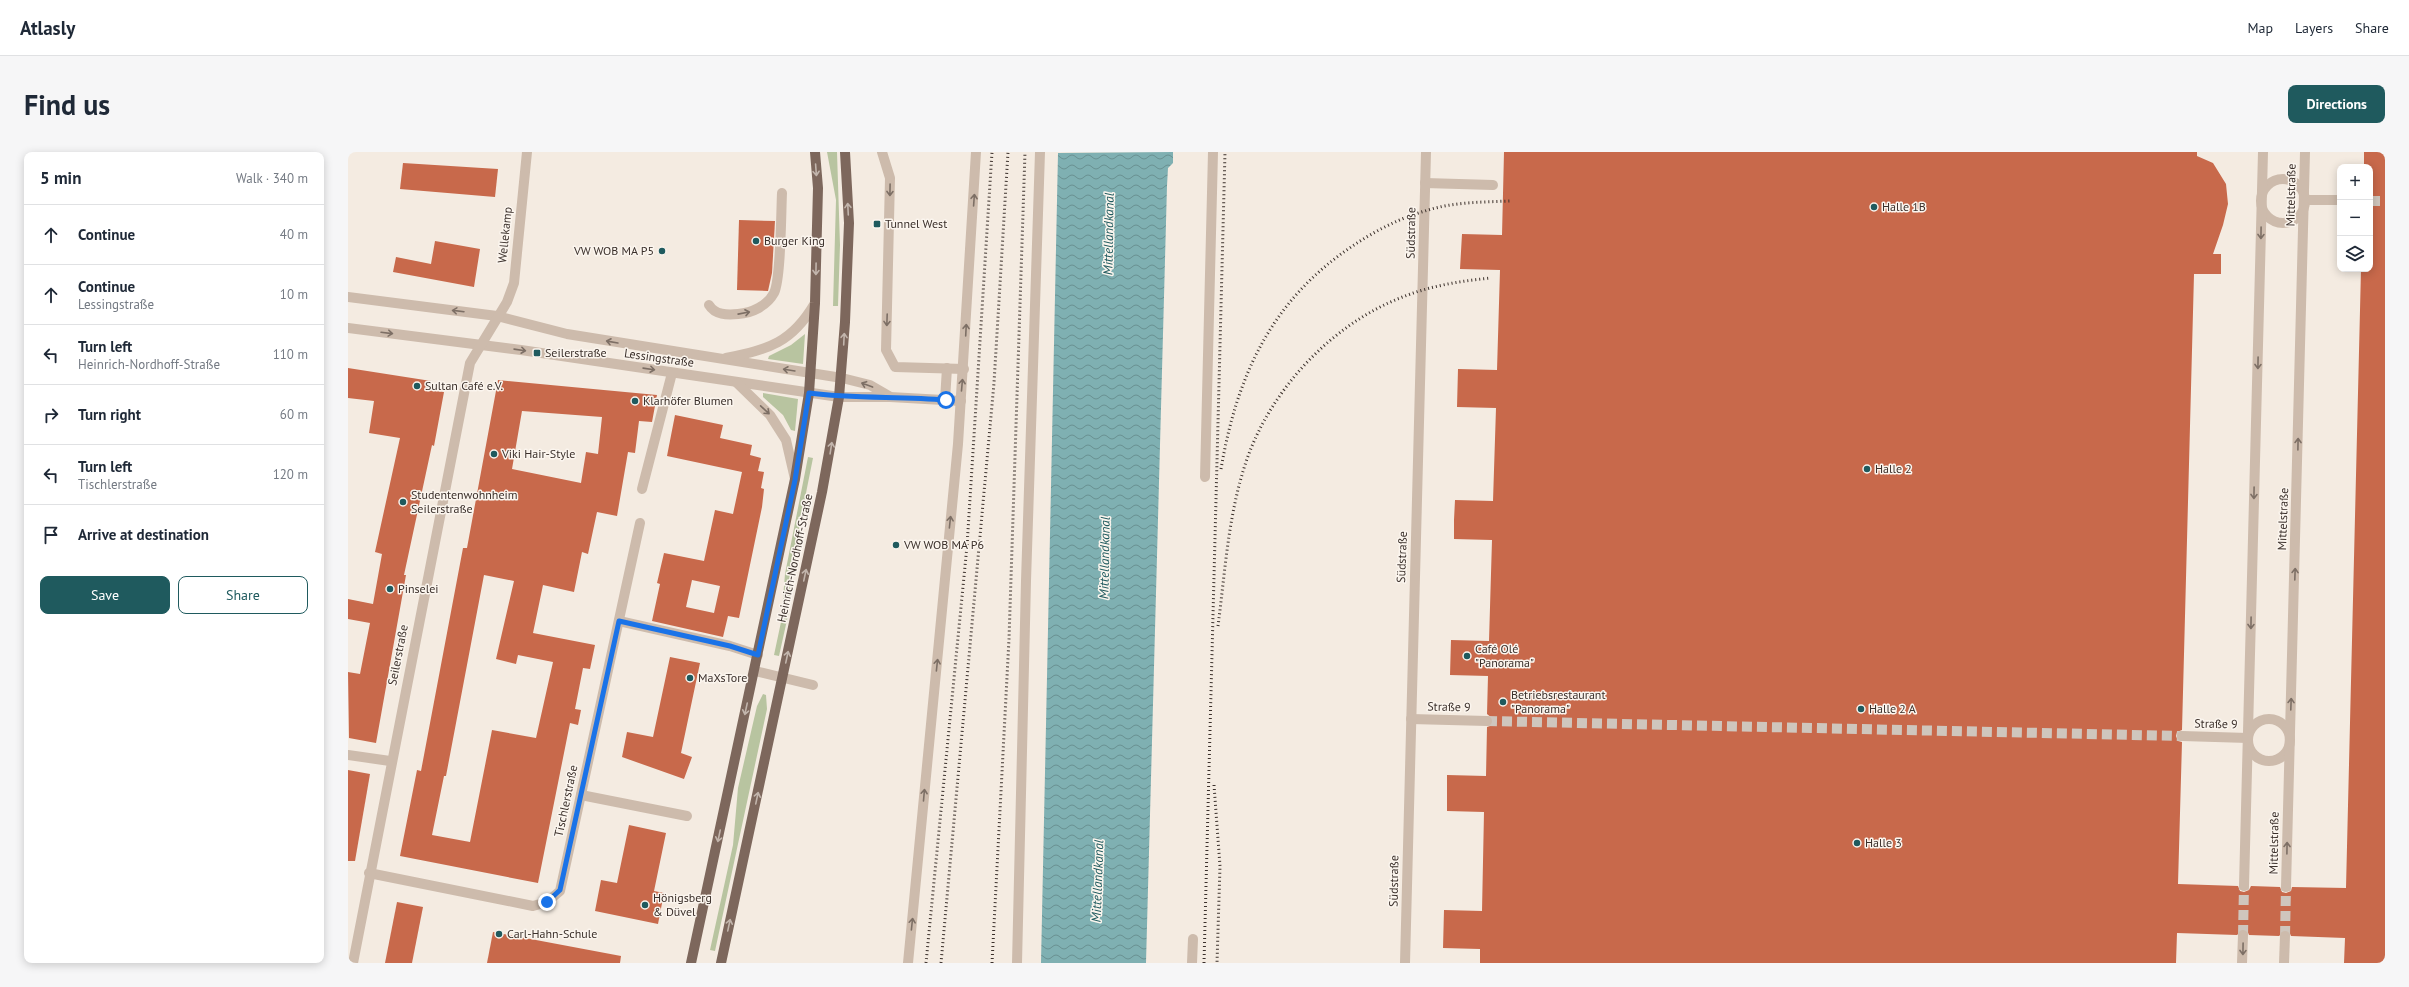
<!DOCTYPE html>
<meta charset="utf-8">
<style>
:root{--surface:#fff;--page:#f6f6f7;--text:#1f2937;--muted:#747a83;--line:#e0e1e3;--accent:#1f5a5e}
body{margin:0;font-family:"PT Sans",sans-serif;background:var(--page);color:var(--text)}
.controls{position:absolute;right:12px;top:12px;display:grid;overflow:hidden;border-radius:8px;box-shadow:0 2px 10px #0003}
.controls button{width:36px;height:36px;display:grid;place-items:center;padding:0;border:0;border-bottom:1px solid var(--line);background:var(--surface);color:var(--text);font:20px sans-serif}
.stop{position:absolute;width:12px;height:12px;margin:-9px;border:3px solid #1a73e8;border-radius:50%;background:#fff}
.stop.end{background:#1a73e8;border-color:#fff;box-shadow:0 1px 4px #0008}
.list{margin:0;padding:0;list-style:none}
h2{display:flex;justify-content:space-between;align-items:center;height:52px;margin:0;padding:0 16px;font-size:17px}
h2 small{font-size:13px;font-weight:400;color:var(--muted)}
.list li{display:grid;grid-template-columns:26px 1fr auto;gap:12px;align-items:center;box-sizing:border-box;height:60px;padding:0 16px;border-top:1px solid var(--line)}
.list b{display:block;font-size:15px;white-space:nowrap}
.list p{margin:0;font-size:13px;white-space:nowrap;color:var(--muted)}
.list em{font-size:13px;font-style:normal;color:var(--muted)}
.actions{display:flex;gap:8px;padding:12px 16px}
.actions a{flex:1;padding:9px 0;border:1px solid var(--accent);border-radius:8px;text-align:center;font-size:14px;color:var(--accent)}
.actions .main{background:var(--accent);color:#fff}
.icon{flex:none;width:22px;height:22px;fill:none;stroke:currentColor;stroke-width:2;stroke-linecap:round;stroke-linejoin:round}
.map{position:relative;flex:none;width:2037px;height:811px;overflow:hidden;border-radius:8px}
header{display:flex;align-items:center;gap:24px;box-sizing:border-box;height:56px;padding:0 20px;background:var(--surface);border-bottom:1px solid var(--line)}
header strong{font-size:19px}
nav{display:flex;gap:22px;margin-inline-start:auto;font-size:14px}
.intro{display:flex;align-items:center;justify-content:space-between;box-sizing:border-box;height:96px;padding:0 24px}
h1{margin:0;font-size:28px}
.button{padding:10px 18px;border-radius:8px;background:var(--accent);color:#fff;font-size:14px;font-weight:700}
main{display:flex;gap:24px;padding:0 24px}
aside{flex:1;background:var(--surface);border-radius:8px;box-shadow:0 2px 10px #0003}
.map>svg:first-child{display:block}
.grass{fill:#b8c4a0}
.water{fill:url(#water-waves)}
.building{fill:#c8694b;fill-rule:evenodd}
.lines{fill:none;stroke-linecap:round;stroke-linejoin:round}
.minor-tunnel{stroke:#cfc6bd;stroke-width:10;stroke-dasharray:10 5;stroke-linecap:butt}
.minor{stroke:#cdbbac;stroke-width:10}
.major{stroke:#7d675c;stroke-width:10}
.rail{stroke:#3b302b;stroke-width:3;stroke-dasharray:1 3;stroke-linecap:butt}
.oneway{stroke:#c2b5ac}
.oneway2{stroke:#7d6f65}
.route{stroke:#1a73e8;stroke-width:5}
.poi-dot{fill:#1f5a5e;stroke:#fbf5ee;stroke-width:1.5}
.labels{text-anchor:middle;stroke-width:3;stroke-linejoin:round;paint-order:stroke}
.street-label{font-size:12px;fill:#3b302b;stroke:#fbf5ee}
.poi-label{font-size:12px;fill:#3b302b;stroke:#fbf5ee;text-anchor:start}
.water-label{font-size:13px;font-style:italic;fill:#1f5a5e;stroke:#fbf5ee}
</style>
<header>
<strong>Atlasly</strong>
<nav><a>Map</a><a>Layers</a><a>Share</a></nav>
</header>
<div class="intro"><h1>Find us</h1><a class="button">Directions</a></div>
<main>
<aside>
<h2>5 min<small>Walk · 340 m</small></h2>
<ul class="list">
<li><svg class="icon" aria-label="ahead" viewBox="0 0 24 24"><path d="M12 20V5M6 11l6-6 6 6"/></svg><div><b>Continue</b></div><em>40 m</em></li>
<li><svg class="icon" aria-label="ahead" viewBox="0 0 24 24"><path d="M12 20V5M6 11l6-6 6 6"/></svg><div><b>Continue</b><p>Lessingstraße</p></div><em>10 m</em></li>
<li><svg class="icon" aria-label="left" viewBox="0 0 24 24"><path d="M17 20v-9H6M10 6l-5 5 5 5"/></svg><div><b>Turn left</b><p>Heinrich-Nordhoff-Straße</p></div><em>110 m</em></li>
<li><svg class="icon" aria-label="right" viewBox="0 0 24 24"><path d="M7 20v-9h11M14 6l5 5-5 5"/></svg><div><b>Turn right</b></div><em>60 m</em></li>
<li><svg class="icon" aria-label="left" viewBox="0 0 24 24"><path d="M17 20v-9H6M10 6l-5 5 5 5"/></svg><div><b>Turn left</b><p>Tischlerstraße</p></div><em>120 m</em></li>
<li><svg class="icon" aria-label="arrive" viewBox="0 0 24 24"><path d="M6 21V4h12l-3 4 3 4H6"/></svg><div><b>Arrive at destination</b></div></li>
</ul>
<div class="actions"><a class="main">Save</a><a>Share</a></div>
</aside>
<div class="map">
<svg width="2037" height="811" viewBox="0 0 2037 811">
<defs>
<pattern id="water-waves" width="16" height="10" patternUnits="userSpaceOnUse"><rect width="16" height="10" fill="#7fb0b2"/><path d="M0 5q4-4 8 0t8 0" fill="none" stroke="#699091"/></pattern>
</defs>
<rect width="100%" height="100%" fill="#f4ebe1"/>
<g class="grass">
<path d="M479,0h10l3,93 -2,61h-5l3,-106z"/>
<path d="M457,182l-2,30 -35,-5 1,-3 22,-11z"/>
<path d="M415,241l35,6 -3,32 -4,-1 -8,-15 -20,-18z"/>
<path d="M460,305l5,1 -18,90 -6,63 -10,45 -5,-1 7,-33 4,-48z"/>
<path d="M415,542l3,1 1,14 -52,242 -5,-1 23,-105 5,-57 19,-82z"/>
</g>
<path class="water" d="M825,0v11l-5,5 -1,18 -21,777h-105l17,-810z"/>
<g class="building">
<path d="M1156,0h693v4l16,7 13,21 2,20 -5,21 -10,29h8v20h-27l-12,456 -5,2 -1,4 2,5 4,1 -4,142 60,2 2,5 4,1 5,-2 2,-4 29,1 2,5 4,1 5,-2 1,-4 54,1 15,-619h9v-102h-6v-15h21v811h-41l1,-25 -54,-2 -2,-5 -4,-1 -6,6 -30,-1 -2,-5 -4,-1 -6,6 -60,-2 -1,30h-696v-14l-37,-1 1,-38 38,1 2,-99 -37,-1v-36l39,1 1,-49 3,-1 3,-4 -1,-4 -5,-4 1,-38 -38,-1 1,-35 38,1 3,-101 -38,-1v-19l1,-20 38,1 3,-93 -39,-1 1,-38 39,1 3,-100 -40,-1 2,-35 40,1z"/>
<path d="M55,11l95,6 -3,28 -95,-8z"/>
<path d="M391,68l36,1 -3,52 -4,18 -31,-1z"/>
<path d="M87,89l45,8 -6,38 -81,-15 3,-15 35,7z"/>
<path d="M0,216l83,13 -2,9 15,2 -10,54 -2,-1 -28,130h2l-30,168 -27,-5 -1,-66 12,2 10,-51 -22,-4v-20l25,5 9,-50 -7,-2 25,-114 -31,-5 5,-32 -26,-3z"/>
<path d="M150,228l159,15 -5,27 -13,-1 -4,32 -7,-1 -11,64 -20,-4 -9,42 -6,-2 -8,40 -31,-7 -10,48 62,12 -5,24 -7,-1 -8,41 6,1 -3,15 -8,-2 -32,160 -138,-27 17,-86 4,1 42,-223h4zM174,259l80,6 -4,37 -12,-2 -5,31 -69,-14zM136,423l30,6 -18,78 20,5 2,-9 35,7 -17,76 -44,-8 -22,112 -38,-7 12,-59h2z"/>
<path d="M327,263l48,10 -3,13 32,7 -2,10 11,3 -3,13 6,1 -3,16 3,1 -2,18 -23,111 -11,-2 -5,21 -71,-16 8,-37 -3,-1 7,-30 40,8 11,-51 18,4 9,-42 -75,-16zM344,428l28,6 -6,27 -28,-6z"/>
<path d="M322,505l30,6 -19,90 11,4 -8,22 -62,-22 5,-25 26,5z"/>
<path d="M0,618l22,4 -15,87h-7z"/>
<path d="M281,673l37,8 -12,58 10,2 -6,31 -63,-13 6,-31 16,3z"/>
<path d="M49,750l26,5 -11,56h-27z"/>
<path d="M145,780l128,24 -1,7h-133z"/>
</g>
<g class="lines">
<g class="minor-tunnel">
<path d="M2022,49h15"/>
<path d="M1139,569l695,15"/>
<path d="M1895,783l1,-49"/>
<path d="M1937,784l1,-49"/>
</g>
<g class="minor">
<path d="M534,0l8,26 -4,172 9,17 69,2"/>
<circle cx="1935" cy="49" r="22"/>
<path d="M1077,31l68,2"/>
<path d="M1956,48h36"/>
<path d="M0,145l149,19 70,18 275,44 28,7 19,11"/>
<path d="M361,153c6,10 18,10 29,9 14,-1 29,-8 36,-21 7,-14 7,-80 8,-100"/>
<path d="M0,176l173,22 318,47h51l71,4"/>
<path d="M378,206c43,-9 66,-15 89,-55"/>
<path d="M389,231l33,32 16,25 9,39"/>
<path d="M597,248l2,-32"/>
<path d="M857,325l8,-325"/>
<path d="M294,337l30,-116"/>
<path d="M271,469l111,25 28,9"/>
<path d="M407,519l58,14"/>
<path d="M1063,567l76,2"/>
<circle cx="1921" cy="588" r="21"/>
<path d="M1834,584l66,2"/>
<path d="M0,603l42,6"/>
<path d="M233,643l106,21"/>
<path d="M21,721l164,33 14,-4 13,-11 80,-368"/>
<path d="M1896,734l19,-734"/>
<path d="M1938,735l19,-735"/>
<path d="M5,811l117,-600 37,-61 7,-19 13,-131"/>
<path d="M560,811l50,-519 18,-292"/>
<path d="M669,811l9,-382 14,-429"/>
<path d="M844,811l1,-24"/>
<path d="M1057,811l21,-811"/>
<path d="M1894,811l1,-28"/>
<path d="M1936,811l1,-27"/>
</g>
<g class="major">
<path d="M343,811l104,-484 14,-86 6,-90 3,-115 -3,-36"/>
<path d="M373,811l101,-471 17,-95 6,-75 4,-99 -4,-71"/>
</g>
<g class="rail">
<path d="M873,317c16,-94 51,-170 133,-224 21,-14 46,-27 71,-34 27,-9 58,-9 87,-10"/>
<path d="M870,474c7,-53 10,-109 27,-161 23,-72 84,-139 155,-167 29,-12 60,-17 91,-20"/>
<path d="M866,633l6,81 -3,97"/>
<path d="M578,811l41,-417 25,-394"/>
<path d="M593,811l53,-580 14,-231"/>
<path d="M644,811l17,-324 16,-487"/>
<path d="M856,811l21,-811"/>
</g>
</g>
<defs><path id="oneway-shaft" d="M-6 0H5M1.5-3L5.5 0L1.5 3" fill="none" stroke-width="1.6" stroke-linecap="round" stroke-linejoin="round"/></defs>
<g class="oneway">
<use href="#oneway-shaft" transform="translate(468 18) rotate(86)"/>
<use href="#oneway-shaft" transform="translate(500 57) rotate(-93)"/>
<use href="#oneway-shaft" transform="translate(468 117) rotate(91)"/>
<use href="#oneway-shaft" transform="translate(496 187) rotate(-87)"/>
<use href="#oneway-shaft" transform="translate(483 296) rotate(-81)"/>
<use href="#oneway-shaft" transform="translate(457 423) rotate(-78)"/>
<use href="#oneway-shaft" transform="translate(439 505) rotate(-78)"/>
<use href="#oneway-shaft" transform="translate(398 557) rotate(102)"/>
<use href="#oneway-shaft" transform="translate(409 646) rotate(-78)"/>
<use href="#oneway-shaft" transform="translate(371 684) rotate(102)"/>
<use href="#oneway-shaft" transform="translate(381 773) rotate(-78)"/>
</g>
<g class="oneway2">
<use href="#oneway-shaft" transform="translate(542 38) rotate(91)"/>
<use href="#oneway-shaft" transform="translate(626 48) rotate(-86)"/>
<use href="#oneway-shaft" transform="translate(1913 81) rotate(91)"/>
<use href="#oneway-shaft" transform="translate(110 159) rotate(-173)"/>
<use href="#oneway-shaft" transform="translate(396 161) rotate(-11)"/>
<use href="#oneway-shaft" transform="translate(539 168) rotate(92)"/>
<use href="#oneway-shaft" transform="translate(618 178) rotate(-87)"/>
<use href="#oneway-shaft" transform="translate(39 181) rotate(7)"/>
<use href="#oneway-shaft" transform="translate(264 190) rotate(-170)"/>
<use href="#oneway-shaft" transform="translate(172 198) rotate(8)"/>
<use href="#oneway-shaft" transform="translate(1910 211) rotate(91)"/>
<use href="#oneway-shaft" transform="translate(301 217) rotate(8)"/>
<use href="#oneway-shaft" transform="translate(441 218) rotate(-171)"/>
<use href="#oneway-shaft" transform="translate(519 233) rotate(-160)"/>
<use href="#oneway-shaft" transform="translate(614 233) rotate(-85)"/>
<use href="#oneway-shaft" transform="translate(417 258) rotate(43)"/>
<use href="#oneway-shaft" transform="translate(1950 292) rotate(-89)"/>
<use href="#oneway-shaft" transform="translate(1906 341) rotate(91)"/>
<use href="#oneway-shaft" transform="translate(602 370) rotate(-84)"/>
<use href="#oneway-shaft" transform="translate(1947 422) rotate(-88)"/>
<use href="#oneway-shaft" transform="translate(1903 471) rotate(91)"/>
<use href="#oneway-shaft" transform="translate(589 513) rotate(-84)"/>
<use href="#oneway-shaft" transform="translate(1943 552) rotate(-88)"/>
<use href="#oneway-shaft" transform="translate(576 643) rotate(-85)"/>
<use href="#oneway-shaft" transform="translate(1939 696) rotate(-89)"/>
<use href="#oneway-shaft" transform="translate(564 772) rotate(-84)"/>
<use href="#oneway-shaft" transform="translate(1895 797) rotate(91)"/>
</g>
<g class="lines">
<path class="route" d="M199,750l13,-12 59,-269 111,25 28,9 37,-175 14,-87c45,6 91,3 137,7"/>
</g>
<g class="poi-dot">
<circle cx="1526" cy="55" r="4"/>
<rect x="525" y="68" width="8" height="8" rx="2"/>
<circle cx="408" cy="89" r="4"/>
<circle cx="314" cy="99" r="4"/>
<rect x="185" y="197" width="8" height="8" rx="2"/>
<circle cx="69" cy="234" r="4"/>
<circle cx="287" cy="249" r="4"/>
<circle cx="146" cy="302" r="4"/>
<circle cx="1519" cy="317" r="4"/>
<circle cx="55" cy="350" r="4"/>
<circle cx="548" cy="393" r="4"/>
<circle cx="42" cy="437" r="4"/>
<circle cx="1119" cy="504" r="4"/>
<circle cx="342" cy="526" r="4"/>
<circle cx="1155" cy="550" r="4"/>
<circle cx="1513" cy="557" r="4"/>
<circle cx="1509" cy="691" r="4"/>
<circle cx="297" cy="753" r="4"/>
<circle cx="151" cy="782" r="4"/>
</g>
<g class="labels">
<g class="street-label">
<text transform="translate(1943 43) rotate(-89)" y="4">Mittelstraße</text>
<text transform="translate(1063 81) rotate(-89)" y="4">Südstraße</text>
<text transform="translate(157 83) rotate(-84)" y="4">Wellekamp</text>
<text transform="translate(311 206) rotate(8)" y="4">Lessingstraße</text>
<text transform="translate(1935 367) rotate(-88)" y="4">Mittelstraße</text>
<text transform="translate(1054 405) rotate(-88)" y="4">Südstraße</text>
<text transform="translate(447 406) rotate(-78)" y="4">Heinrich-Nordhoff-Straße</text>
<text transform="translate(50 503) rotate(-79)" y="4">Seilerstraße</text>
<text transform="translate(1101 555) rotate(1)" y="4">Straße 9</text>
<text transform="translate(1868 572) rotate(1)" y="4">Straße 9</text>
<text transform="translate(218 649) rotate(-78)" y="4">Tischlerstraße</text>
<text transform="translate(1926 691) rotate(-89)" y="4">Mittelstraße</text>
<text transform="translate(1046 729) rotate(-89)" y="4">Südstraße</text>
</g>
<g class="poi-label">
<text x="1534" y="59">Halle 1B</text>
<text x="537" y="76">Tunnel West</text>
<text x="416" y="93">Burger King</text>
<text x="306" y="103" text-anchor="end">VW WOB MA P5</text>
<text x="197" y="205">Seilerstraße</text>
<text x="77" y="238">Sultan Café e.V.</text>
<text x="295" y="253">Klarhöfer Blumen</text>
<text x="154" y="306">Viki Hair-Style</text>
<text x="1527" y="321">Halle 2</text>
<text x="63" y="347">Studentenwohnheim<tspan x="63" dy="14">Seilerstraße</tspan></text>
<text x="556" y="397">VW WOB MA P6</text>
<text x="50" y="441">Pinselei</text>
<text x="1127" y="501">Café Olé<tspan x="1127" dy="14">"Panorama"</tspan></text>
<text x="350" y="530">MaXsTore</text>
<text x="1163" y="547">Betriebsrestaurant<tspan x="1163" dy="14">"Panorama"</tspan></text>
<text x="1521" y="561">Halle 2 A</text>
<text x="1517" y="695">Halle 3</text>
<text x="305" y="750">Hönigsberg<tspan x="305" dy="14">&amp; Düvel</tspan></text>
<text x="159" y="786">Carl-Hahn-Schule</text>
</g>
<g class="water-label">
<text transform="translate(760 82) rotate(-89)" y="5">Mittellandkanal</text>
<text transform="translate(756 406) rotate(-89)" y="5">Mittellandkanal</text>
<text transform="translate(749 729) rotate(-88)" y="5">Mittellandkanal</text>
</g>
</g>
</svg>
<div class="controls">
<button>+</button>
<button>−</button>
<button><svg class="icon" aria-label="layers" viewBox="0 0 24 24"><path d="M12 4l9 5-9 5-9-5zM3 14l9 5 9-5"/></svg></button>
</div>
<div class="stop" style="left:598px;top:248px"></div>
<div class="stop end" style="left:199px;top:750px"></div>
</div>
</main>
